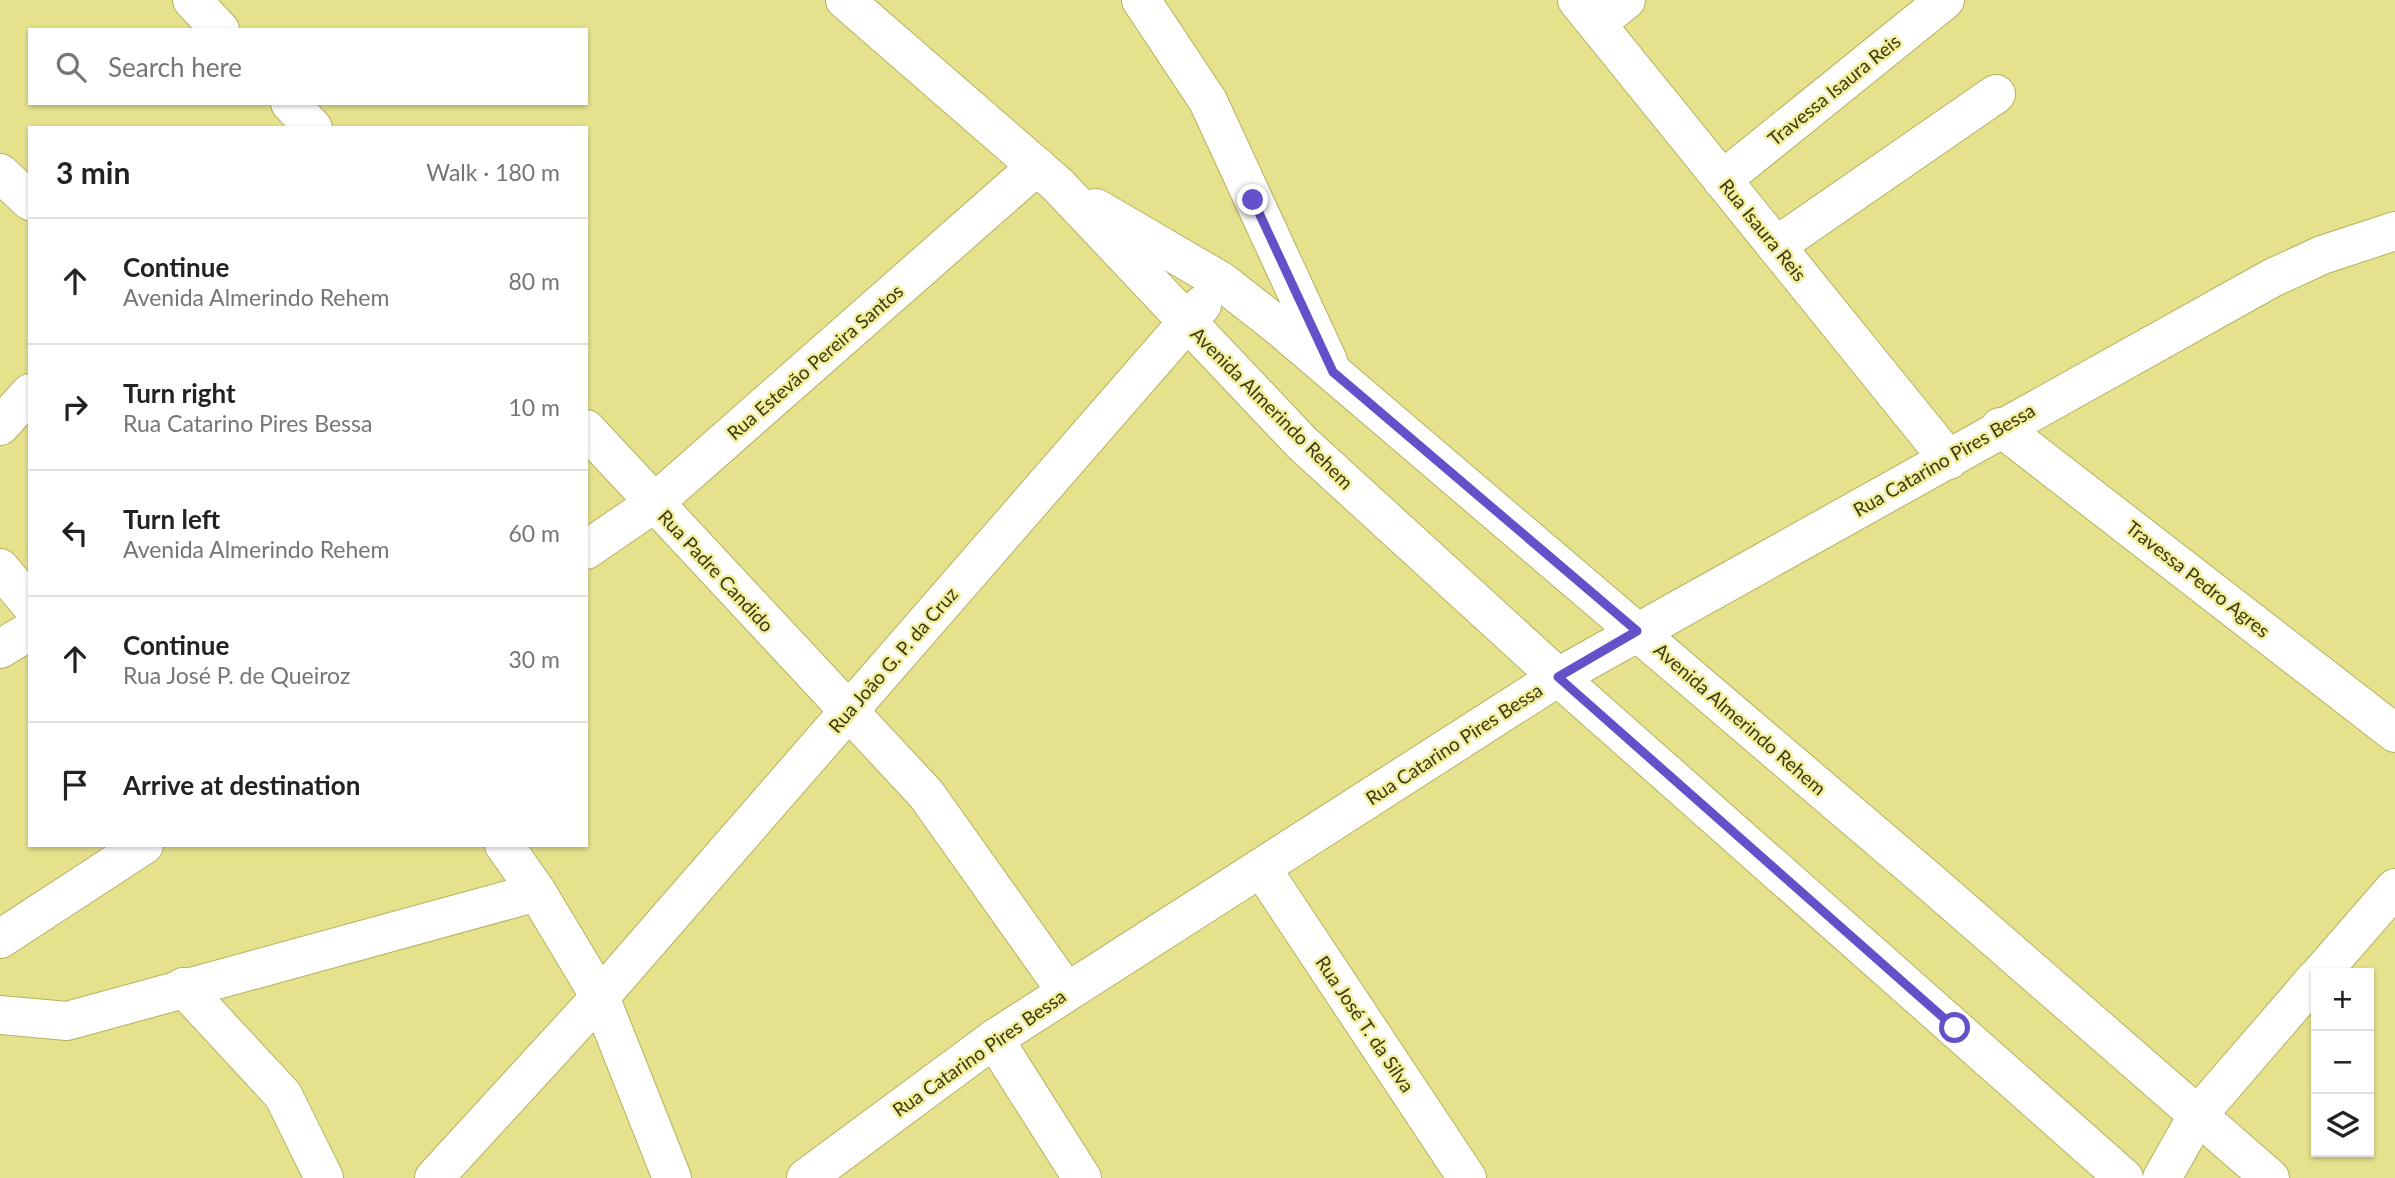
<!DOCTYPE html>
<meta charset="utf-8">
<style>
:root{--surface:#fff;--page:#f6f6f6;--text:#222;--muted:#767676;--line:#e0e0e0}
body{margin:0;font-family:Lato,sans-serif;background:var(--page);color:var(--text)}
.controls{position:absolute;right:21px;bottom:21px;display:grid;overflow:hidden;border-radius:0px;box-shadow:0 2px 5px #0004}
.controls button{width:63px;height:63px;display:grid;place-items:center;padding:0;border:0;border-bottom:2px solid var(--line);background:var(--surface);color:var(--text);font:35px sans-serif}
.stop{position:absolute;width:21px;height:21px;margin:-16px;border:5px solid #6451ca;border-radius:50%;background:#fff}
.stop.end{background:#6451ca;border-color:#fff;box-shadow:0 2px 7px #0008}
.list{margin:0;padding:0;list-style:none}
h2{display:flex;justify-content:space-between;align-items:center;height:91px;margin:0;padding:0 28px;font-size:30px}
h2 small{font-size:23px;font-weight:400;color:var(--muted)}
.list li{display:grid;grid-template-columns:46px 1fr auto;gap:21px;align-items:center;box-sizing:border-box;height:126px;padding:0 28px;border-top:2px solid var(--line)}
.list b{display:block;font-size:26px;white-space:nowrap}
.list p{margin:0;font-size:23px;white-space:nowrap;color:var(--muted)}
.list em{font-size:23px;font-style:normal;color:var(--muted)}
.icon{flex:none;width:38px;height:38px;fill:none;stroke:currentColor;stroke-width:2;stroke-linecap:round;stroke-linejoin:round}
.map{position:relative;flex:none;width:2395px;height:1178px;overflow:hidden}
.search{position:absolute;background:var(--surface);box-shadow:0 2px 5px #0004;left:28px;top:28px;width:560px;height:77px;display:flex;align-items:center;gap:18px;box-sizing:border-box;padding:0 24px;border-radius:0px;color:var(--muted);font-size:26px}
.panel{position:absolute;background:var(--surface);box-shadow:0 2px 5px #0004;left:28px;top:126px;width:560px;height:721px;border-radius:0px}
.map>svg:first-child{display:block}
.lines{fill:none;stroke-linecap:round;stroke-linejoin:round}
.minor-casing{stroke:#b6b15e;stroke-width:40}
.minor{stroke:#fff;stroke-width:38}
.route{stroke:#6451ca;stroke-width:9}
.labels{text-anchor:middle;stroke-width:5;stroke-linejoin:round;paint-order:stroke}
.street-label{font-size:19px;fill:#3c3916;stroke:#f3ee9a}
</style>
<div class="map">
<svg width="2395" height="1178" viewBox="0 0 2395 1178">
<rect width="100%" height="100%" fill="#e6e18d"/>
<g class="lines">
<defs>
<g id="minor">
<path d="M192,0l28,30"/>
<path d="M845,0l213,185 244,258 256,234 566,501"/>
<path d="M1141,0l67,101 120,260"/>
<path d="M1577,0l372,460"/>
<path d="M1597,23l29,-23"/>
<path d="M290,103l23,25"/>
<path d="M0,173l30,28"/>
<path d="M1722,180l223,-180"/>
<path d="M1096,208l125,73 55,43 653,557 341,297"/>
<path d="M1776,246l220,-152"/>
<path d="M0,426l30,-33"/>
<path d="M2000,427l395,306"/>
<path d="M586,429l340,365 140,197"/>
<path d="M586,550l67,-46 384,-338"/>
<path d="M0,568l30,36"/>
<path d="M0,649l30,-18"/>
<path d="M504,845l33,47 63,105 72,181"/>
<path d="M1262,869l205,309"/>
<path d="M0,939l144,-94"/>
<path d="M2321,973l74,-85"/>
<path d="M183,987l100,108 41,83"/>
<path d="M0,1015l67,6 470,-129"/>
<path d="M994,1039l88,139"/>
<path d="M434,1178l166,-181 602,-692"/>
<path d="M806,1178l188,-139 564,-362 714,-399 50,-23 73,-24"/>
<path d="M2162,1178l35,-62 119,-138"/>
</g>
</defs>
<use href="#minor" class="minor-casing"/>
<use href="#minor" class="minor"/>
</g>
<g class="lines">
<path class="route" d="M1253,200l80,172 304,259 -79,46 397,351"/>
</g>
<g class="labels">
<g class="street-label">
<text transform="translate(1834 90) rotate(-39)" y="7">Travessa Isaura Reis</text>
<text transform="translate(1763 230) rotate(51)" y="7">Rua Isaura Reis</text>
<text transform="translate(815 362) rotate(-41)" y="7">Rua Estevão Pereira Santos</text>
<text transform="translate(1272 408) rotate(45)" y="7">Avenida Almerindo Rehem</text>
<text transform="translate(1944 460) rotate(-30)" y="7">Rua Catarino Pires Bessa</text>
<text transform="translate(716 571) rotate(47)" y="7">Rua Padre Candido</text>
<text transform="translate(2198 579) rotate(38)" y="7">Travessa Pedro Agres</text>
<text transform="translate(893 660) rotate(-49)" y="7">Rua João G. P. da Cruz</text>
<text transform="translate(1740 719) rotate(41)" y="7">Avenida Almerindo Rehem</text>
<text transform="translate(1454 744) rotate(-33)" y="7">Rua Catarino Pires Bessa</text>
<text transform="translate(1365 1024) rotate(56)" y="7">Rua José T. da Silva</text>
<text transform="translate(979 1053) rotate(-35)" y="7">Rua Catarino Pires Bessa</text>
</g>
</g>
</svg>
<div class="controls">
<button>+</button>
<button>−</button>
<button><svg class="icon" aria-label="layers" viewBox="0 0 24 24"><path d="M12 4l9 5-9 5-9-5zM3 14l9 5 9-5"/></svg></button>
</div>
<div class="stop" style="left:1955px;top:1028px"></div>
<div class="stop end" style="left:1253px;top:200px"></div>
<div class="search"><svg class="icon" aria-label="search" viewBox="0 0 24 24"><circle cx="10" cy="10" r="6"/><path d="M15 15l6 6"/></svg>Search here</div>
<section class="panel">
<h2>3 min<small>Walk · 180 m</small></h2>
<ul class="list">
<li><svg class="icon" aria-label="ahead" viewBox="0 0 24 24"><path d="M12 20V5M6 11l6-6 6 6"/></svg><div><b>Continue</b><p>Avenida Almerindo Rehem</p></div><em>80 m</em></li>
<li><svg class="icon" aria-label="right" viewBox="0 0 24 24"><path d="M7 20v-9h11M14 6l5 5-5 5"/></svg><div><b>Turn right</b><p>Rua Catarino Pires Bessa</p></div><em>10 m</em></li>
<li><svg class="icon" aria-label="left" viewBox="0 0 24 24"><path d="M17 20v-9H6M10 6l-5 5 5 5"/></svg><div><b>Turn left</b><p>Avenida Almerindo Rehem</p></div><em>60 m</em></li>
<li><svg class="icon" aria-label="ahead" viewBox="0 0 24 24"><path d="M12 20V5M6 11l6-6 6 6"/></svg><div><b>Continue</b><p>Rua José P. de Queiroz</p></div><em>30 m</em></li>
<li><svg class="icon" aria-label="arrive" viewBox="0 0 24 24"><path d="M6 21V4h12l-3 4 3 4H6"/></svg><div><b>Arrive at destination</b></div></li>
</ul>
</section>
</div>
